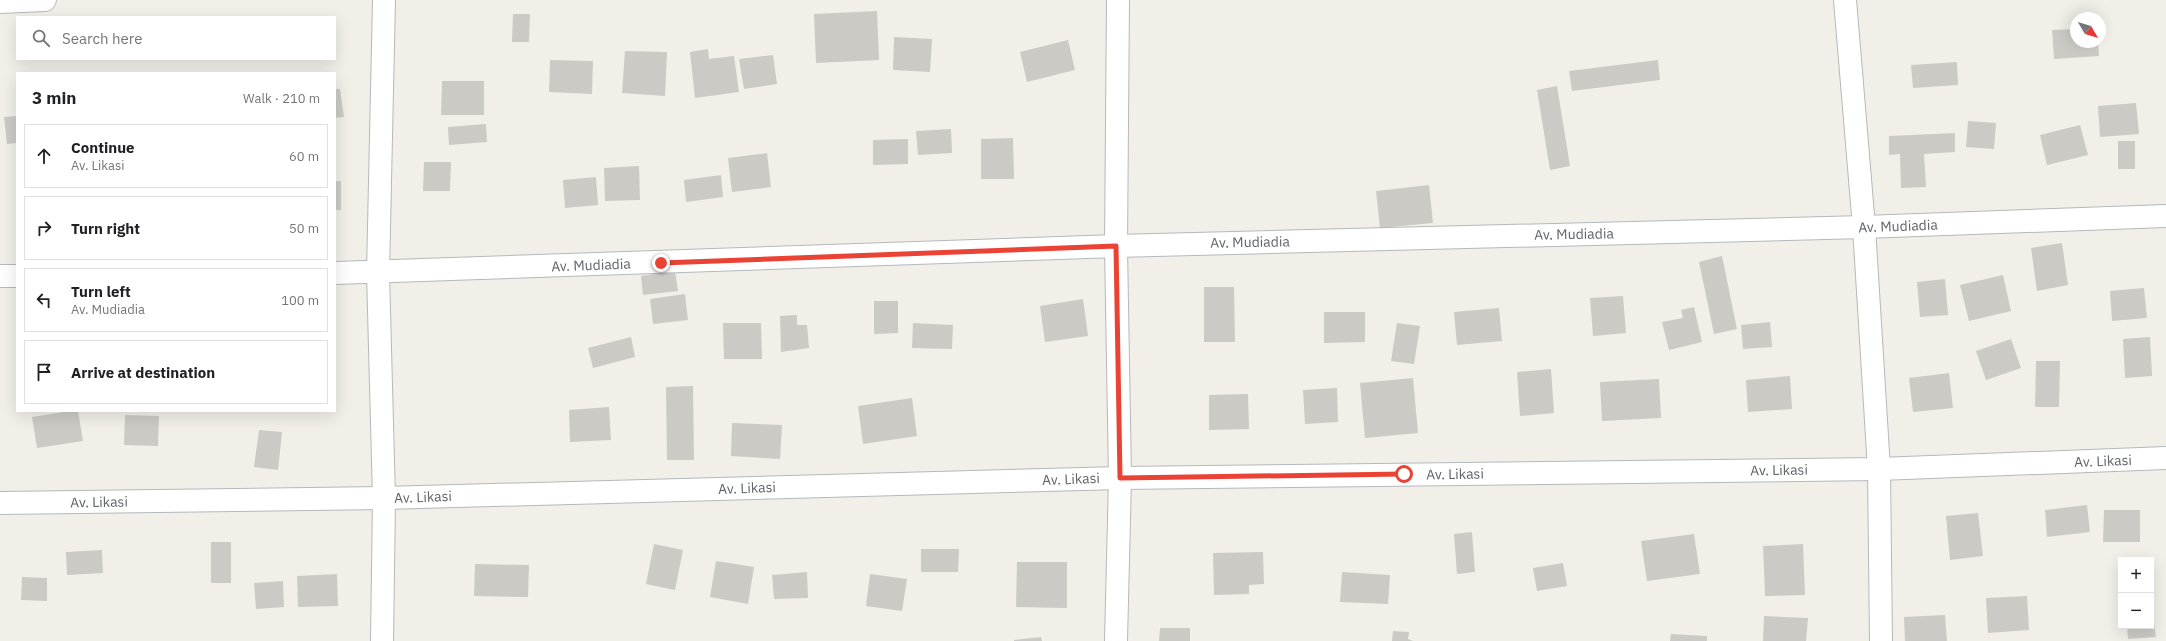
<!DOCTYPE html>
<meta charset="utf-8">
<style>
:root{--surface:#fff;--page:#f2f2f2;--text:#202124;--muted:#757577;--line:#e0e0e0}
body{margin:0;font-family:"IBM Plex Sans",sans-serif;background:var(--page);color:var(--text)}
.controls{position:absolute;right:12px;bottom:12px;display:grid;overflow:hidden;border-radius:0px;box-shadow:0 4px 16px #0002}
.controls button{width:36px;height:36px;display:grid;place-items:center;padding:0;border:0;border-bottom:1px solid var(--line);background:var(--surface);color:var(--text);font:20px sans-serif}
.compass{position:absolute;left:2070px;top:12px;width:36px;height:36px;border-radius:50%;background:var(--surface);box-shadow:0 4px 16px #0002;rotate:128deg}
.stop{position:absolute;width:12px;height:12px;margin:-9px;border:3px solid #ea4335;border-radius:50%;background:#fff}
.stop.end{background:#ea4335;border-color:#fff;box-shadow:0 1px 4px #0008}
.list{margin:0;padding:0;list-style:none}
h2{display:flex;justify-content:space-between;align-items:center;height:52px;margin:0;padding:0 16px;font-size:17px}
h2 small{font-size:13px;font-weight:400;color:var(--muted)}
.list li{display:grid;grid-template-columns:26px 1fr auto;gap:12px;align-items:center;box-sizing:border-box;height:64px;margin:0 8px 8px;padding:0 8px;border:1px solid var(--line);border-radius:0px}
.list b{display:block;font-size:15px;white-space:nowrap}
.list p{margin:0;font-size:13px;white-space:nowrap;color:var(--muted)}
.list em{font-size:13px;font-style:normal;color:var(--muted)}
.icon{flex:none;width:22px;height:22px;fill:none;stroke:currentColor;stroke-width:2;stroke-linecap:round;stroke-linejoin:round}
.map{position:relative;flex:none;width:2166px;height:641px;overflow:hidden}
.search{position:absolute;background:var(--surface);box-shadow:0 4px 16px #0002;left:16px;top:16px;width:320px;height:44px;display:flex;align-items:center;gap:10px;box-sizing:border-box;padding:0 14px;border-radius:0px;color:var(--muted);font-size:15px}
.panel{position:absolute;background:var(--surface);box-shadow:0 4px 16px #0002;left:16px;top:72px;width:320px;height:340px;border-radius:0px}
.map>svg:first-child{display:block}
.building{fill:#cccac5}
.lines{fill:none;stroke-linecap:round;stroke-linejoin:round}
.minor-casing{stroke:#b5b8bc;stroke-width:24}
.minor{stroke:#fff;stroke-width:22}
.route{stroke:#ea4335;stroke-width:5}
.labels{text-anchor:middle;stroke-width:3.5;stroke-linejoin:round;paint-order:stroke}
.street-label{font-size:14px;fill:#5f6368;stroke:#fff}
</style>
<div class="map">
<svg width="2166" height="641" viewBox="0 0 2166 641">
<rect width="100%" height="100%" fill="#f1efe8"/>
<g class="building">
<path d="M877,11l2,49 -63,3 -2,-49z"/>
<path d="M513,14h17l-1,28h-17z"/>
<path d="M2076,29v13h22l1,14 -45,3 -2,-29z"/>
<path d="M894,37l38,2 -2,33 -37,-2z"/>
<path d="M1068,40l7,30 -48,12 -7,-30z"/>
<path d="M708,49l1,10 25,-3 5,36 -44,6 -5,-46z"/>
<path d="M625,51l42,1 -2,44 -43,-3z"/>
<path d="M773,55l4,29 -33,5 -5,-30z"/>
<path d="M550,60l43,1 -1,33 -43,-2z"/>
<path d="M1658,60l2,20 -88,11 -3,-20z"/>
<path d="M1957,62l1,23 -45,3 -2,-23z"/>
<path d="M442,81h42v34h-43z"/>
<path d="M1557,86l13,80 -20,4 -13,-80z"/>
<path d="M335,89h5l4,28 -9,1z"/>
<path d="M2136,103l3,31 -39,3 -2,-31z"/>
<path d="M17,116v27l-10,1 -3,-27z"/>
<path d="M1968,121l28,2 -2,26 -28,-2z"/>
<path d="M486,124l1,18 -38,3 -1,-18z"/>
<path d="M2080,125l8,30 -41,10 -7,-30z"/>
<path d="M951,129l1,24 -34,2 -2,-24z"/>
<path d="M1955,133v19l-31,2 2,33 -25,1 -1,-34 -11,1v-19z"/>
<path d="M1013,138l1,41h-33v-40z"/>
<path d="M908,139v25l-35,1v-25z"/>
<rect x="2118" y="141" width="17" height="28"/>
<path d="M767,153l4,34 -39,5 -4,-34z"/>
<path d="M424,162h27l-1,29h-27z"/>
<path d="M639,166l1,34 -35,1 -1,-33z"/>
<path d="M721,175l2,22 -37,5 -2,-22z"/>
<path d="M596,177l2,28 -33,3 -2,-28z"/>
<rect x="335" y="181" width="6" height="29"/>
<path d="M1429,185l4,38 -53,5 -4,-37z"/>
<path d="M2062,243l6,42 -31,6 -6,-43z"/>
<path d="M1722,256l15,73 -23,5 -15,-72z"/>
<path d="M675,271l3,20 -35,4 -2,-19z"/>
<path d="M2003,275l8,36 -42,10 -9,-36z"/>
<path d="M1945,279l3,36 -28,2 -3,-35z"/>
<path d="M1204,287h30l1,55h-31z"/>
<path d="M2144,288l3,30 -35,3 -2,-30z"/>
<path d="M685,294l3,26 -35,4 -3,-25z"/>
<path d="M1623,296l3,37 -33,3 -3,-38z"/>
<path d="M1083,299l5,37 -43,6 -5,-36z"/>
<path d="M874,301h24v32l-24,1z"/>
<path d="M1694,307l8,35 -33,8 -7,-28 21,-4 -2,-8z"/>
<path d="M1499,308l3,33 -45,4 -3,-33z"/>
<path d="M1324,312h41v30l-41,1z"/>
<path d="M797,315v10h10l2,23 -28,4 -1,-36z"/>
<path d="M1770,322l2,25 -29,2 -2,-24z"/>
<path d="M723,323h38l1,36h-38z"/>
<path d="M913,323l40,2 -1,24 -40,-1z"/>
<path d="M1397,323l23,3 -6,38 -23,-3z"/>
<path d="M631,337l4,20 -42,11 -5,-20z"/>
<path d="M2150,337l2,39 -27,2 -2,-39z"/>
<path d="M2011,339l10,29 -35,12 -10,-29z"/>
<path d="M2036,361h24l-1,46h-24z"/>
<path d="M1551,369l3,44 -34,3 -3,-44z"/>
<path d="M1949,373l4,35 -40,4 -4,-34z"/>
<path d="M1790,376l2,33 -44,3 -2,-32z"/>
<path d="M1413,378l5,55 -53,5 -5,-55z"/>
<path d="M1659,379l2,39 -59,3 -2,-39z"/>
<path d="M693,386l1,74h-27l-1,-73z"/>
<path d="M1337,388l1,34 -33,2 -2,-34z"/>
<path d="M1248,394l1,35 -40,1v-35z"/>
<path d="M912,398l5,38 -54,8 -5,-38z"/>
<path d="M609,407l2,33 -41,2 -1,-32z"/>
<path d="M70,411h8l5,30 -46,7 -5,-31z"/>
<path d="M125,415l34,1 -1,30 -34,-1z"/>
<path d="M732,423l50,2 -2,34 -49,-3z"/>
<path d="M259,430l23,2 -4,38 -24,-3z"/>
<path d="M2087,505l3,27 -43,5 -2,-27z"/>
<path d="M2104,510h36v32h-37z"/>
<path d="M1978,513l5,43 -33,4 -4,-44z"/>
<path d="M1472,532l3,40 -18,2 -3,-40z"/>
<path d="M1694,534l6,40 -53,7 -6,-40z"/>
<rect x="211" y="542" width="20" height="41"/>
<path d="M654,544l29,6 -8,40 -29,-6z"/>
<path d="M1803,544l2,51 -40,1 -2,-50z"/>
<path d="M921,549h38l-1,23h-37z"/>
<path d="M102,550l1,23 -36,2 -1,-23z"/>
<path d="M1263,552l1,32 -15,1v9l-35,1 -1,-42z"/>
<path d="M716,561l38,6 -6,37 -38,-7z"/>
<path d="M1017,562h50v46l-51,-1z"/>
<path d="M1563,563l4,23 -30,5 -4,-23z"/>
<path d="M475,564l54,1 -1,32 -54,-1z"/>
<path d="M807,572l1,26 -34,1 -2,-24z"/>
<path d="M1342,572l48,3 -2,29 -48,-2z"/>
<path d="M337,574l1,32 -40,1 -1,-31z"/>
<path d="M870,574l37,5 -5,32 -36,-5z"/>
<path d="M22,577l25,1v23l-26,-1z"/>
<path d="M283,581l1,26 -28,2 -2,-26z"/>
<path d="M2027,596l2,34 -41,3 -2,-35z"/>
<path d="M2151,602l5,35 -28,2 -1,-13h24z"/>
<path d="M1945,615l2,26h-42l-1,-24z"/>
<path d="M1764,616l44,2 -2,23h-43z"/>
<path d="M1160,628h30v13h-31z"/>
<path d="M1393,631l16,1 -1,7 5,2h-21z"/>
<path d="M1671,634l36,2v5h-37z"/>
<path d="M1041,637l1,4h-28v-1z"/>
</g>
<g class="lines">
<defs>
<g id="minor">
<path d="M1845,0l19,227 15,242 2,172"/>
<path d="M0,2l45,-2"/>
<path d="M335,273l781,-27 748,-19 302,-11"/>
<path d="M0,276h17"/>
<path d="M0,503l384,-5 736,-20 759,-9 287,-11"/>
<path d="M382,641l2,-143 -6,-225 6,-273"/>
<path d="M1116,641l4,-163 -4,-232 2,-246"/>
</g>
</defs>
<use href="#minor" class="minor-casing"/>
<use href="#minor" class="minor"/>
</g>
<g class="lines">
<path class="route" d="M661,263l455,-17 4,232 284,-4"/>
</g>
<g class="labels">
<g class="street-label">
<text transform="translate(1898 226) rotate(-2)" y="5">Av. Mudiadia</text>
<text transform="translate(1574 234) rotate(-1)" y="5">Av. Mudiadia</text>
<text transform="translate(1250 242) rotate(-1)" y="5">Av. Mudiadia</text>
<text transform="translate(591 265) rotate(-2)" y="5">Av. Mudiadia</text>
<text transform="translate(2103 461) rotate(-2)" y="5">Av. Likasi</text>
<text transform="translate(1779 470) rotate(-1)" y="5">Av. Likasi</text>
<text transform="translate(1455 474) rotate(-1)" y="5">Av. Likasi</text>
<text transform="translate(1071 479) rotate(-2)" y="5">Av. Likasi</text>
<text transform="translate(747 488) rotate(-2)" y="5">Av. Likasi</text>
<text transform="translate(423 497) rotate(-2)" y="5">Av. Likasi</text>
<text transform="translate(99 502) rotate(-1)" y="5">Av. Likasi</text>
</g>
</g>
</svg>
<div class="controls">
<button>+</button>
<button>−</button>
</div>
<svg class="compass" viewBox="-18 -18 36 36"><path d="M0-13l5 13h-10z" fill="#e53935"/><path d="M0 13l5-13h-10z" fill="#757577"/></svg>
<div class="stop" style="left:1404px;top:474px"></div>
<div class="stop end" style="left:661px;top:263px"></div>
<div class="search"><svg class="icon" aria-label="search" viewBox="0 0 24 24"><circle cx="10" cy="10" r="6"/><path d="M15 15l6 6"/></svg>Search here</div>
<section class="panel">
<h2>3 min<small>Walk · 210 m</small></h2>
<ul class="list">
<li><svg class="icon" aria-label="ahead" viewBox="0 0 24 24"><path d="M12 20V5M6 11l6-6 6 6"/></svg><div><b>Continue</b><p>Av. Likasi</p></div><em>60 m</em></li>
<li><svg class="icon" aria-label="right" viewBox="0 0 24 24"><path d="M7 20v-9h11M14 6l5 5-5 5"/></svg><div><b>Turn right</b></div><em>50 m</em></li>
<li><svg class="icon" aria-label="left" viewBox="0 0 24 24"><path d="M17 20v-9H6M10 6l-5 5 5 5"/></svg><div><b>Turn left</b><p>Av. Mudiadia</p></div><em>100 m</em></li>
<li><svg class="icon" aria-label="arrive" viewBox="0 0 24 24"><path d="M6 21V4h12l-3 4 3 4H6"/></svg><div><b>Arrive at destination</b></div></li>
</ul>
</section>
</div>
